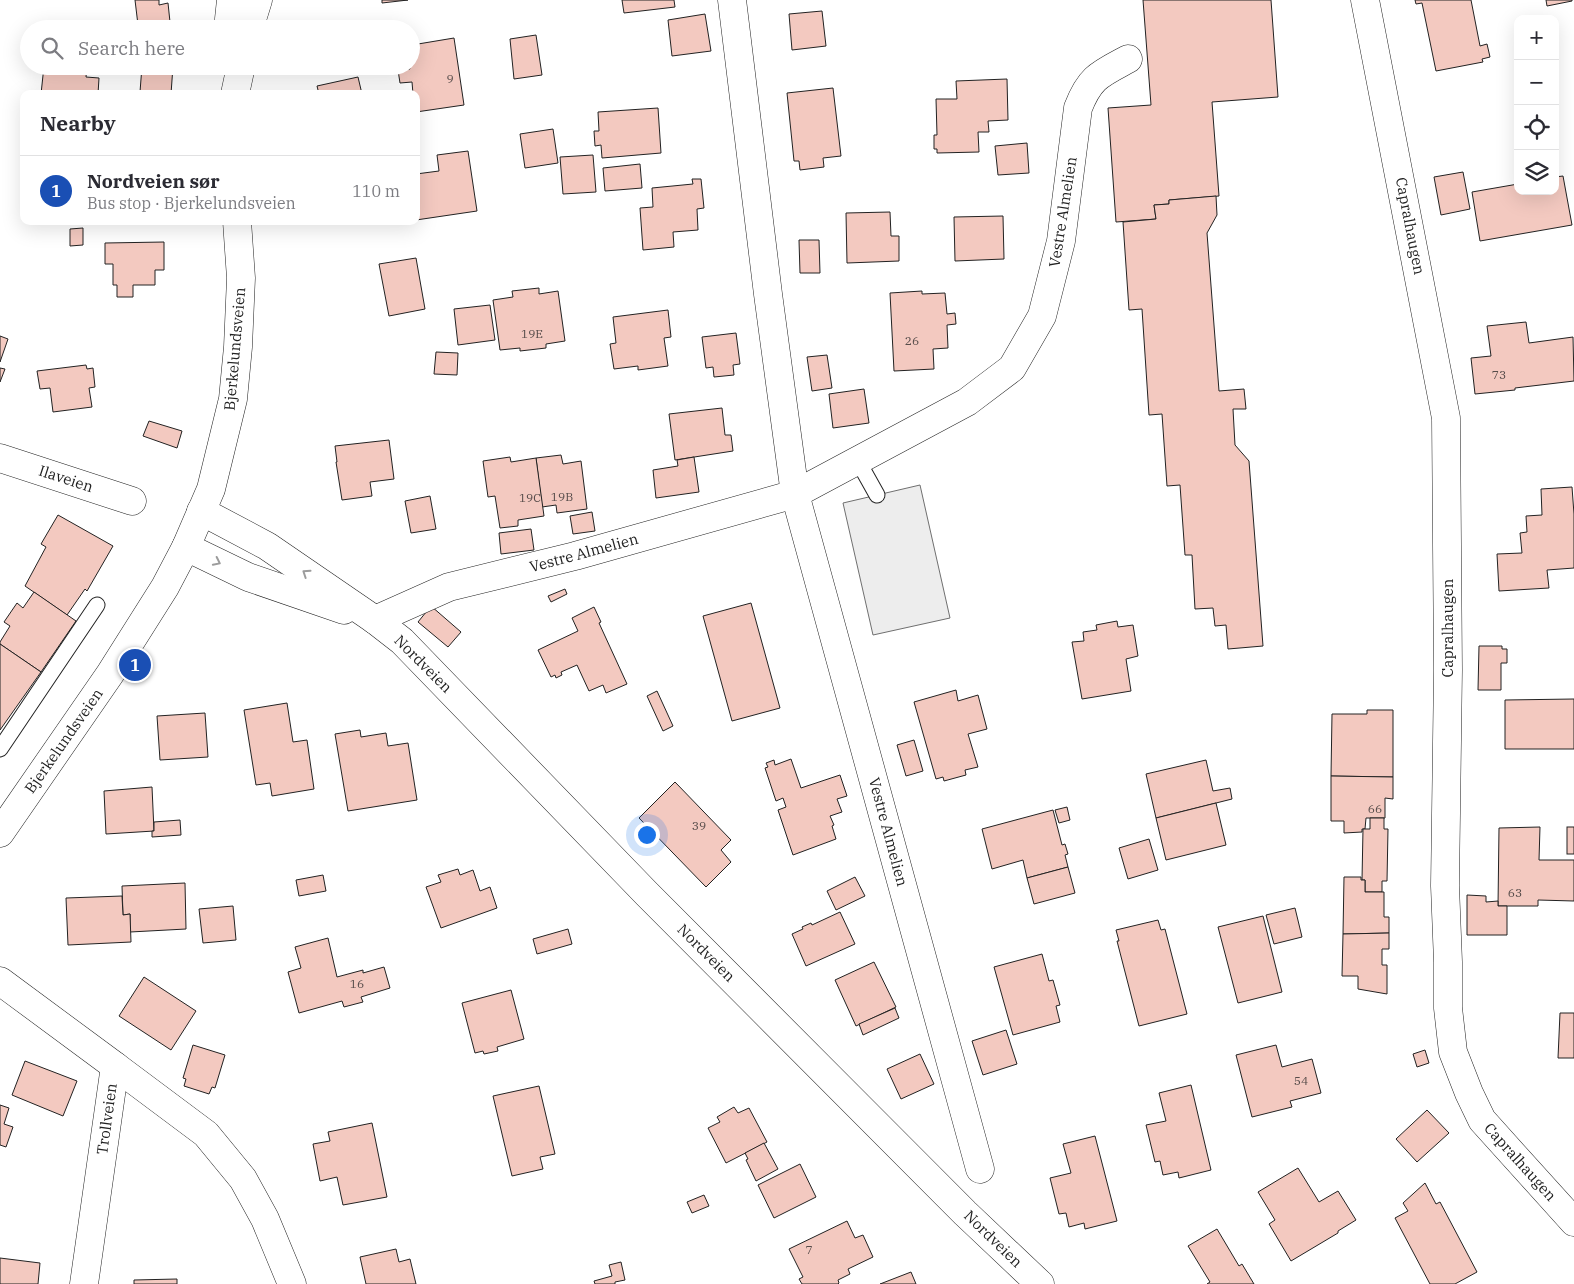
<!DOCTYPE html>
<meta charset="utf-8">
<style>
:root{--surface:#fff;--page:#f7f7f7;--text:#2b2b33;--muted:#7c7c81;--line:#e1e1e2;--accent:#c62828}
body{margin:0;font-family:"IBM Plex Serif",serif;background:var(--page);color:var(--text)}
.controls{position:absolute;right:15px;top:15px;display:grid;overflow:hidden;border-radius:10px;box-shadow:0 5px 20px #0002}
.controls button{width:45px;height:45px;display:grid;place-items:center;padding:0;border:0;border-bottom:1px solid var(--line);background:var(--surface);color:var(--text);font:25px sans-serif}
.you{position:absolute;left:646px;top:834px;width:18px;height:18px;margin:-12px;border:4px solid #fff;border-radius:50%;background:#1a73e8;box-shadow:0 0 0 8px #1a73e833}
.badge{display:grid;place-items:center;width:32px;height:32px;border-radius:50%;background:var(--accent);color:#fff;font-size:16px;font-weight:700}
.pin{position:absolute;translate:-50% -50%;border:2px solid #fff;box-shadow:0 1px 5px #0006}
.list{margin:0;padding:0;list-style:none}
h2{display:flex;justify-content:space-between;align-items:center;height:65px;margin:0;padding:0 20px;font-size:21px}
h2 small{font-size:16px;font-weight:400;color:var(--muted)}
.list li{display:grid;grid-template-columns:32px 1fr auto;gap:15px;align-items:center;box-sizing:border-box;height:70px;padding:0 20px;border-top:1px solid var(--line)}
.list b{display:block;font-size:19px;white-space:nowrap}
.list p{margin:0;font-size:16px;white-space:nowrap;color:var(--muted)}
.list em{font-size:16px;font-style:normal;color:var(--muted)}
.icon{flex:none;width:28px;height:28px;fill:none;stroke:currentColor;stroke-width:2;stroke-linecap:round;stroke-linejoin:round}
.map{position:relative;flex:none;width:1574px;height:1284px;overflow:hidden}
.search{position:absolute;background:var(--surface);box-shadow:0 5px 20px #0002;left:20px;top:20px;width:400px;height:55px;display:flex;align-items:center;gap:12px;box-sizing:border-box;padding:0 18px;border-radius:28px;color:var(--muted);font-size:19px}
.panel{position:absolute;background:var(--surface);box-shadow:0 5px 20px #0002;left:20px;top:90px;width:400px;height:135px;border-radius:10px}
.map>svg:first-child{display:block}
.parking{fill:#ededed;stroke:#6f6f6f}
.building{fill:#f3c9c0;stroke:#222}
.lines{fill:none;stroke-linecap:round;stroke-linejoin:round}
.service-casing{stroke:#222;stroke-width:17}
.minor-casing{stroke:#222;stroke-width:29}
.secondary-casing{stroke:#222;stroke-width:29}
.service{stroke:#fff;stroke-width:15}
.minor{stroke:#fff;stroke-width:28}
.secondary{stroke:#fff;stroke-width:28}
.oneway{stroke:#9c9c9c}
.labels{text-anchor:middle;stroke-width:4;stroke-linejoin:round;paint-order:stroke}
.number-label{font-size:12px;fill:#564c4a}
.street-label{font-size:15px;fill:#222;stroke:#fff}
</style>
<div class="map">
<svg width="1574" height="1284" viewBox="0 0 1574 1284">
<rect width="100%" height="100%" fill="#fff"/>
<path class="parking" d="M920,485l30,133 -77,17 -30,-132z"/>
<g class="building">
<path d="M135,0h24v5l9,-2 2,19 -32,3z"/>
<path d="M382,0h26l-26,3z"/>
<path d="M622,0h52l1,7 -51,6z"/>
<path d="M1143,0h128l7,97 -66,5 7,94 -50,4v4l-15,1 2,14 -40,3 -8,-114 43,-3z"/>
<path d="M1415,0h56l9,46 7,-2 3,13 -8,2 1,3 -47,9 -14,-68 -6,1z"/>
<path d="M1546,0h26v1l-25,5z"/>
<path d="M822,11l4,35 -34,4 -3,-36z"/>
<path d="M705,14l6,37 -39,5 -4,-36z"/>
<path d="M536,35l6,40 -28,4 -4,-40z"/>
<path d="M454,38l10,67 -48,7v-18h-3l-1,-12 -12,1 -2,-13 12,-1 -1,-3h2v-6l3,-1 -2,-14z"/>
<path d="M44,66h43l-1,11 13,1 -1,16h-57z"/>
<path d="M142,66h31l-2,28 -31,-2z"/>
<path d="M358,77l4,17h-43l-2,-8z"/>
<path d="M1007,79l1,41 -20,1 1,11h-11l1,20 -42,1v-4h-3v-14h3l-1,-36h21l-1,-18z"/>
<path d="M833,88l8,68 -18,2 1,9 -24,3 -1,-9h-5l-7,-68z"/>
<path d="M658,108l3,45 -59,5 -1,-13 -6,1 -1,-15h5l-1,-19z"/>
<path d="M553,129l5,34 -33,5 -5,-34z"/>
<path d="M1027,143l2,30 -31,2 -3,-29z"/>
<path d="M468,151l9,60 -61,9v-46l23,-3 -2,-16z"/>
<path d="M593,155l3,37 -33,2 -3,-37z"/>
<path d="M640,164l2,24 -37,3 -2,-23z"/>
<path d="M1463,172l7,37 -29,6 -7,-38z"/>
<path d="M1563,176l9,49 -92,16 -8,-49 46,-8v7h37v-14z"/>
<path d="M692,179h9l3,29 -7,1 1,21 -25,2 1,15 -31,3 -3,-42 13,-1 -1,-19 41,-4z"/>
<path d="M1216,196l1,19 -10,18 12,158 25,-2 2,20h-13l2,36 14,16 14,185 -35,3 -2,-24 -11,1 -2,-18 -18,1 -3,-54h-7l-5,-70 -13,1 -5,-72 -13,1 -7,-106 -13,1 -6,-88 33,-3 -2,-14 15,-1v-4z"/>
<path d="M890,212l1,24h8v25l-52,2 -1,-50z"/>
<path d="M1003,216l1,43 -49,2 -1,-44z"/>
<path d="M83,228v17l-13,1v-17z"/>
<path d="M799,240h20l1,33h-20z"/>
<path d="M164,242v28h-9v15h-22v12h-16v-12h-4v-21h-8v-21z"/>
<path d="M416,258l9,51 -36,7 -10,-52z"/>
<path d="M539,288v6l19,-3 7,50 -19,3v4l-26,3v-3l-20,2 -7,-50 20,-3 -1,-6z"/>
<path d="M922,291v3l23,-1 2,21 8,-1 1,11 -9,1 1,23 -15,1 1,20 -40,2 -4,-78z"/>
<path d="M490,305l5,35 -37,5 -4,-36z"/>
<path d="M668,310l3,27 -7,1 4,28 -30,4v-4l-24,3 -4,-25 6,-1 -3,-26z"/>
<path d="M1526,322l3,21 44,-6 1,44 -59,7v2l-40,4 -4,-36 20,-2 -4,-30z"/>
<path d="M736,333l4,31 -7,1 1,10 -20,2 -1,-10 -7,1 -4,-31z"/>
<path d="M0,336l8,3 -8,23z"/>
<path d="M436,352l22,1 -1,22 -23,-1z"/>
<path d="M827,355l5,33 -20,3 -5,-34z"/>
<path d="M86,365l1,4 6,-1 2,19 -6,1 3,19 -39,5 -3,-24 -10,1 -3,-18z"/>
<path d="M0,368l5,1 -5,13z"/>
<path d="M864,389l5,34 -36,5 -4,-34z"/>
<path d="M722,408l3,27h6l2,16 -58,9 -6,-46z"/>
<path d="M149,421l33,10 -5,17 -34,-12z"/>
<path d="M389,440l5,39 -24,3 2,14 -30,4 -6,-38h1l-2,-16z"/>
<path d="M561,455l2,9 18,-3 6,48 -30,4 -1,-8 -14,2 -6,-49z"/>
<path d="M510,457l1,5 25,-4 8,58 -26,4v6l-18,2 -5,-32 -7,1 -5,-36z"/>
<path d="M694,457l5,35 -43,6 -3,-28 25,-4 -1,-6z"/>
<path d="M1572,487l2,27v54l-27,2 2,18 -50,3 -2,-37 25,-1 -2,-20 7,-1 -1,-16 16,-1 -1,-26z"/>
<path d="M430,496l6,33 -25,4 -6,-32z"/>
<path d="M592,512l3,19 -22,3 -3,-18z"/>
<path d="M58,515l55,31 -26,45 -2,-2 -18,26 -42,-29 21,-39 -5,-3z"/>
<path d="M531,529l3,21 -33,4 -2,-21z"/>
<path d="M565,589l2,5 -16,8 -3,-6z"/>
<path d="M34,592l42,29 -35,51 -41,-28v-2l10,-16 -6,-4 13,-19 6,5z"/>
<path d="M751,603l29,105 -48,13 -29,-105z"/>
<path d="M431,606l30,26 -13,15 -30,-25z"/>
<path d="M594,607l7,15 -2,1 28,61 -21,9 -3,-8 -14,6 -12,-26 -16,7 1,3 -6,3 -1,-3 -4,2 -13,-27 40,-19 -6,-13z"/>
<path d="M1117,621l1,6 15,-2 5,31 -12,3 5,32 -49,8 -10,-57 12,-1 -1,-9 14,-2 -1,-5z"/>
<path d="M0,644l41,28 -41,58z"/>
<path d="M1479,646h23v3h5v14h-6v27h-23z"/>
<path d="M956,690l2,11 20,-6 9,34 -19,5 10,33 -13,3 1,5 -22,6 -1,-4 -7,2 -22,-77z"/>
<path d="M657,691l16,35 -10,5 -16,-35z"/>
<path d="M1574,699v50h-69v-49z"/>
<path d="M287,703l6,39 14,-2 7,49 -42,7 -2,-13 -14,2 -12,-75z"/>
<path d="M1367,710h26v67l-62,-1 1,-62h35z"/>
<path d="M205,713l3,44 -48,3 -3,-44z"/>
<path d="M360,730l1,7 25,-4 2,13 20,-3 9,57 -69,11 -13,-77z"/>
<path d="M914,740l9,31 -17,5 -9,-31z"/>
<path d="M791,759l10,29 39,-13 7,21 -10,3 5,13 -12,4 4,9 -2,1 4,13 -43,16 -15,-45 8,-3 -3,-9 -7,3 -11,-33 3,-1 -2,-4 8,-3 1,5z"/>
<path d="M1206,760l7,31 17,-3 2,11 -76,19 -10,-44z"/>
<path d="M1331,776l62,1v22l-8,-1v20h-19l-1,11h-3v3l-18,1v-12h-13z"/>
<path d="M675,782l56,58 -10,10 10,12 -25,25 -67,-69z"/>
<path d="M152,787l2,44 -48,3 -2,-43z"/>
<path d="M1216,803l10,42 -60,15 -10,-42z"/>
<path d="M1067,807l3,13 -11,3 -4,-13z"/>
<path d="M1053,810l9,35 3,-1 3,10 -3,1 3,12 -41,11 -4,-18 -31,9 -10,-40z"/>
<path d="M1370,818h14v11h4l-1,52h-5v11h-17v-12h-3l1,-51h7z"/>
<path d="M180,820l1,15 -29,2v-6h2v-9z"/>
<path d="M1540,827l-1,33h35v41l-36,-1v6h-40l1,-78z"/>
<rect x="1567" y="827" width="7" height="27"/>
<path d="M1149,839l9,31 -30,9 -9,-31z"/>
<path d="M1068,867l7,26 -41,11 -7,-26z"/>
<path d="M458,869l2,6 13,-5 7,21 10,-4 7,21 -56,20 -15,-41 15,-5 -3,-7z"/>
<path d="M323,875l3,16 -27,5 -3,-16z"/>
<path d="M855,877l10,19 -29,14 -9,-19z"/>
<path d="M1344,877h17v3h4v12h19v25h5v16l-46,1z"/>
<path d="M185,883l1,46 -56,3v-18l-7,1 -1,-29z"/>
<path d="M1467,895l19,1v6l12,-1v5h9v29h-40z"/>
<path d="M122,896l1,19 7,-1 1,28 -63,3 -2,-47z"/>
<path d="M233,906l3,34 -33,3 -4,-34z"/>
<path d="M1295,908l7,29 -28,7 -8,-29z"/>
<path d="M840,912l15,32 -49,22 -14,-32 11,-5 -1,-2 9,-4 1,2z"/>
<path d="M1263,916l19,76 -44,11 -20,-76z"/>
<path d="M1158,920l3,10 4,-1 22,85 -48,12 -22,-85h2l-3,-11z"/>
<path d="M568,929l4,15 -35,10 -4,-15z"/>
<path d="M1389,933v16h-7v16h5v29l-29,-5v-13h-16l1,-42z"/>
<path d="M328,938l9,39 26,-7v3l21,-6 6,21 -29,9 2,5 -19,5 -2,-6 -43,12 -11,-41 13,-4 -6,-21z"/>
<path d="M1042,954l7,27 4,-1 7,25 -4,1 4,16 -47,13 -19,-68z"/>
<path d="M874,962l22,45 -40,19 -21,-46z"/>
<path d="M144,977l52,34 -25,39 -52,-34z"/>
<path d="M511,990l13,49 -27,8 1,4 -14,3 -1,-3 -8,2 -13,-50z"/>
<path d="M895,1008l4,10 -36,17 -4,-11z"/>
<path d="M1560,1013h14v45h-16z"/>
<path d="M1006,1030l11,34 -34,11 -11,-34z"/>
<path d="M193,1045l32,10 -10,33 -3,-1 -3,7 -25,-8 2,-7 -3,-1z"/>
<path d="M1276,1045l6,22 30,-8 9,34 -31,8 2,6 -40,10 -16,-62z"/>
<path d="M1425,1050l4,13 -12,4 -4,-13z"/>
<path d="M920,1054l14,30 -33,15 -14,-30z"/>
<path d="M25,1061l52,20 -14,35 -51,-21z"/>
<path d="M1191,1085l20,85 -32,8 -1,-6 -15,3 -3,-14 -5,1 -9,-37 20,-4 -7,-28z"/>
<path d="M539,1086l16,68 -15,3 3,12 -31,7 -19,-80z"/>
<path d="M0,1105l9,3 -5,16 9,3 -7,20 -6,-2z"/>
<path d="M734,1107l4,6 11,-5 18,34 -41,21 -18,-35 12,-6 -3,-5z"/>
<path d="M1427,1110l22,23 -32,29 -21,-23z"/>
<path d="M372,1123l15,74 -44,8 -6,-28 -17,4 -7,-37 17,-3 -2,-9z"/>
<path d="M1095,1136l22,85 -32,8 -1,-6 -15,4 -3,-14 -7,1 -9,-36 21,-5 -8,-29z"/>
<path d="M764,1143l14,26 -22,12 -10,-21 2,-1 -3,-6z"/>
<path d="M800,1164l16,33 -42,21 -16,-33z"/>
<path d="M1298,1168l21,34 19,-11 18,29 -18,11v2l-47,28 -22,-37 6,-4 -17,-28z"/>
<path d="M1425,1183l11,21 4,-2 37,70 -22,12h-25l-35,-66 13,-7 -5,-8z"/>
<path d="M704,1195l5,11 -17,7 -5,-11z"/>
<path d="M847,1221l8,17 8,-3 10,22 -25,12 2,5 -12,6 1,3 -1,1h-36l-3,-5 4,-2 -14,-28z"/>
<path d="M1217,1229l22,37 3,-2 12,20h-47l3,-2 -22,-36z"/>
<path d="M396,1249l3,13 11,-3 6,25h-50l-6,-27z"/>
<path d="M0,1258l40,5 -2,21h-38z"/>
<path d="M621,1262l4,18 -10,2v2h-20l-1,-3 18,-5 -3,-11z"/>
<path d="M911,1272l5,12h-36z"/>
<path d="M177,1279v5h-43v-4z"/>
</g>
<g class="lines">
<defs>
<g id="service">
<path d="M858,461l19,34"/>
<path d="M0,749l97,-144"/>
</g>
<g id="minor">
<path d="M732,0l36,294 27,200 185,675"/>
<path d="M1365,0l81,418 2,252 -3,216 3,76v46l5,44 16,41 13,27 92,102"/>
<path d="M0,458l132,43"/>
<path d="M375,620l74,-33 126,-31 220,-62 172,-92 45,-34 30,-52 19,-75 17,-133c12,-31 22,-34 50,-49"/>
<path d="M0,981l115,85 -31,218"/>
<path d="M115,1066l91,68 37,45 22,40 27,65"/>
</g>
<g id="secondary">
<path d="M229,29v-10l2,-19"/>
<path d="M249,29l9,-29"/>
<path d="M235,94l6,-28"/>
<path d="M201,511l66,35 108,74 27,21 245,253 318,319 75,71"/>
<path d="M186,547l62,30 96,33"/>
<path d="M0,833l110,-159 55,-87 21,-40 25,-58 22,-90 5,-52 3,-69 -4,-57"/>
</g>
</defs>
<use href="#service" class="service-casing"/>
<use href="#minor" class="minor-casing"/>
<use href="#secondary" class="secondary-casing"/>
<use href="#service" class="service"/>
<use href="#minor" class="minor"/>
<use href="#secondary" class="secondary"/>
</g>
<defs><path id="oneway-chevron" d="M-2-3.5L2.5 0L-2 3.5" fill="none" stroke-width="1.6" stroke-linecap="round" stroke-linejoin="round" transform="scale(1.25)"/></defs>
<g class="oneway">
<use href="#oneway-chevron" transform="translate(217 562) rotate(26)"/>
<use href="#oneway-chevron" transform="translate(306 573) rotate(-146)"/>
</g>
<g class="labels">
<g class="number-label">
<text x="450" y="83">9</text>
<text x="532" y="338">19E</text>
<text x="912" y="345">26</text>
<text x="1499" y="379">73</text>
<text x="562" y="501">19B</text>
<text x="530" y="502">19C</text>
<text x="1375" y="813">66</text>
<text x="699" y="830">39</text>
<text x="1515" y="897">63</text>
<text x="357" y="988">16</text>
<text x="1301" y="1085">54</text>
<text x="809" y="1254">7</text>
</g>
<g class="street-label">
<text transform="translate(1063 212) rotate(-81)" y="5">Vestre Almelien</text>
<text transform="translate(1410 226) rotate(79)" y="5">Capralhaugen</text>
<text transform="translate(235 349) rotate(-85)" y="5">Bjerkelundsveien</text>
<text transform="translate(66 479) rotate(18)" y="5">Ilaveien</text>
<text transform="translate(584 553) rotate(-15)" y="5">Vestre Almelien</text>
<text transform="translate(1448 628) rotate(-90)" y="5">Capralhaugen</text>
<text transform="translate(423 664) rotate(45)" y="5">Nordveien</text>
<text transform="translate(64 741) rotate(-55)" y="5">Bjerkelundsveien</text>
<text transform="translate(888 832) rotate(75)" y="5">Vestre Almelien</text>
<text transform="translate(706 953) rotate(45)" y="5">Nordveien</text>
<text transform="translate(107 1119) rotate(-82)" y="5">Trollveien</text>
<text transform="translate(1520 1162) rotate(48)" y="5">Capralhaugen</text>
<text transform="translate(993 1239) rotate(44)" y="5">Nordveien</text>
</g>
</g>
</svg>
<div class="controls">
<button>+</button>
<button>−</button>
<button><svg class="icon" aria-label="locate" viewBox="0 0 24 24"><circle cx="12" cy="12" r="6"/><path d="M12 2v4M12 18v4M2 12h4M18 12h4"/></svg></button>
<button><svg class="icon" aria-label="layers" viewBox="0 0 24 24"><path d="M12 4l9 5-9 5-9-5zM3 14l9 5 9-5"/></svg></button>
</div>
<div class="you"></div>
<div class="pin badge" style="left:135px;top:665px;background:#1a4fb4">1</div>
<div class="search"><svg class="icon" aria-label="search" viewBox="0 0 24 24"><circle cx="10" cy="10" r="6"/><path d="M15 15l6 6"/></svg>Search here</div>
<section class="panel">
<h2>Nearby<small></small></h2>
<ul class="list">
<li><span class="badge" style="background:#1a4fb4">1</span><div><b>Nordveien sør</b><p>Bus stop · Bjerkelundsveien</p></div><em>110 m</em></li>
</ul>
</section>
</div>
